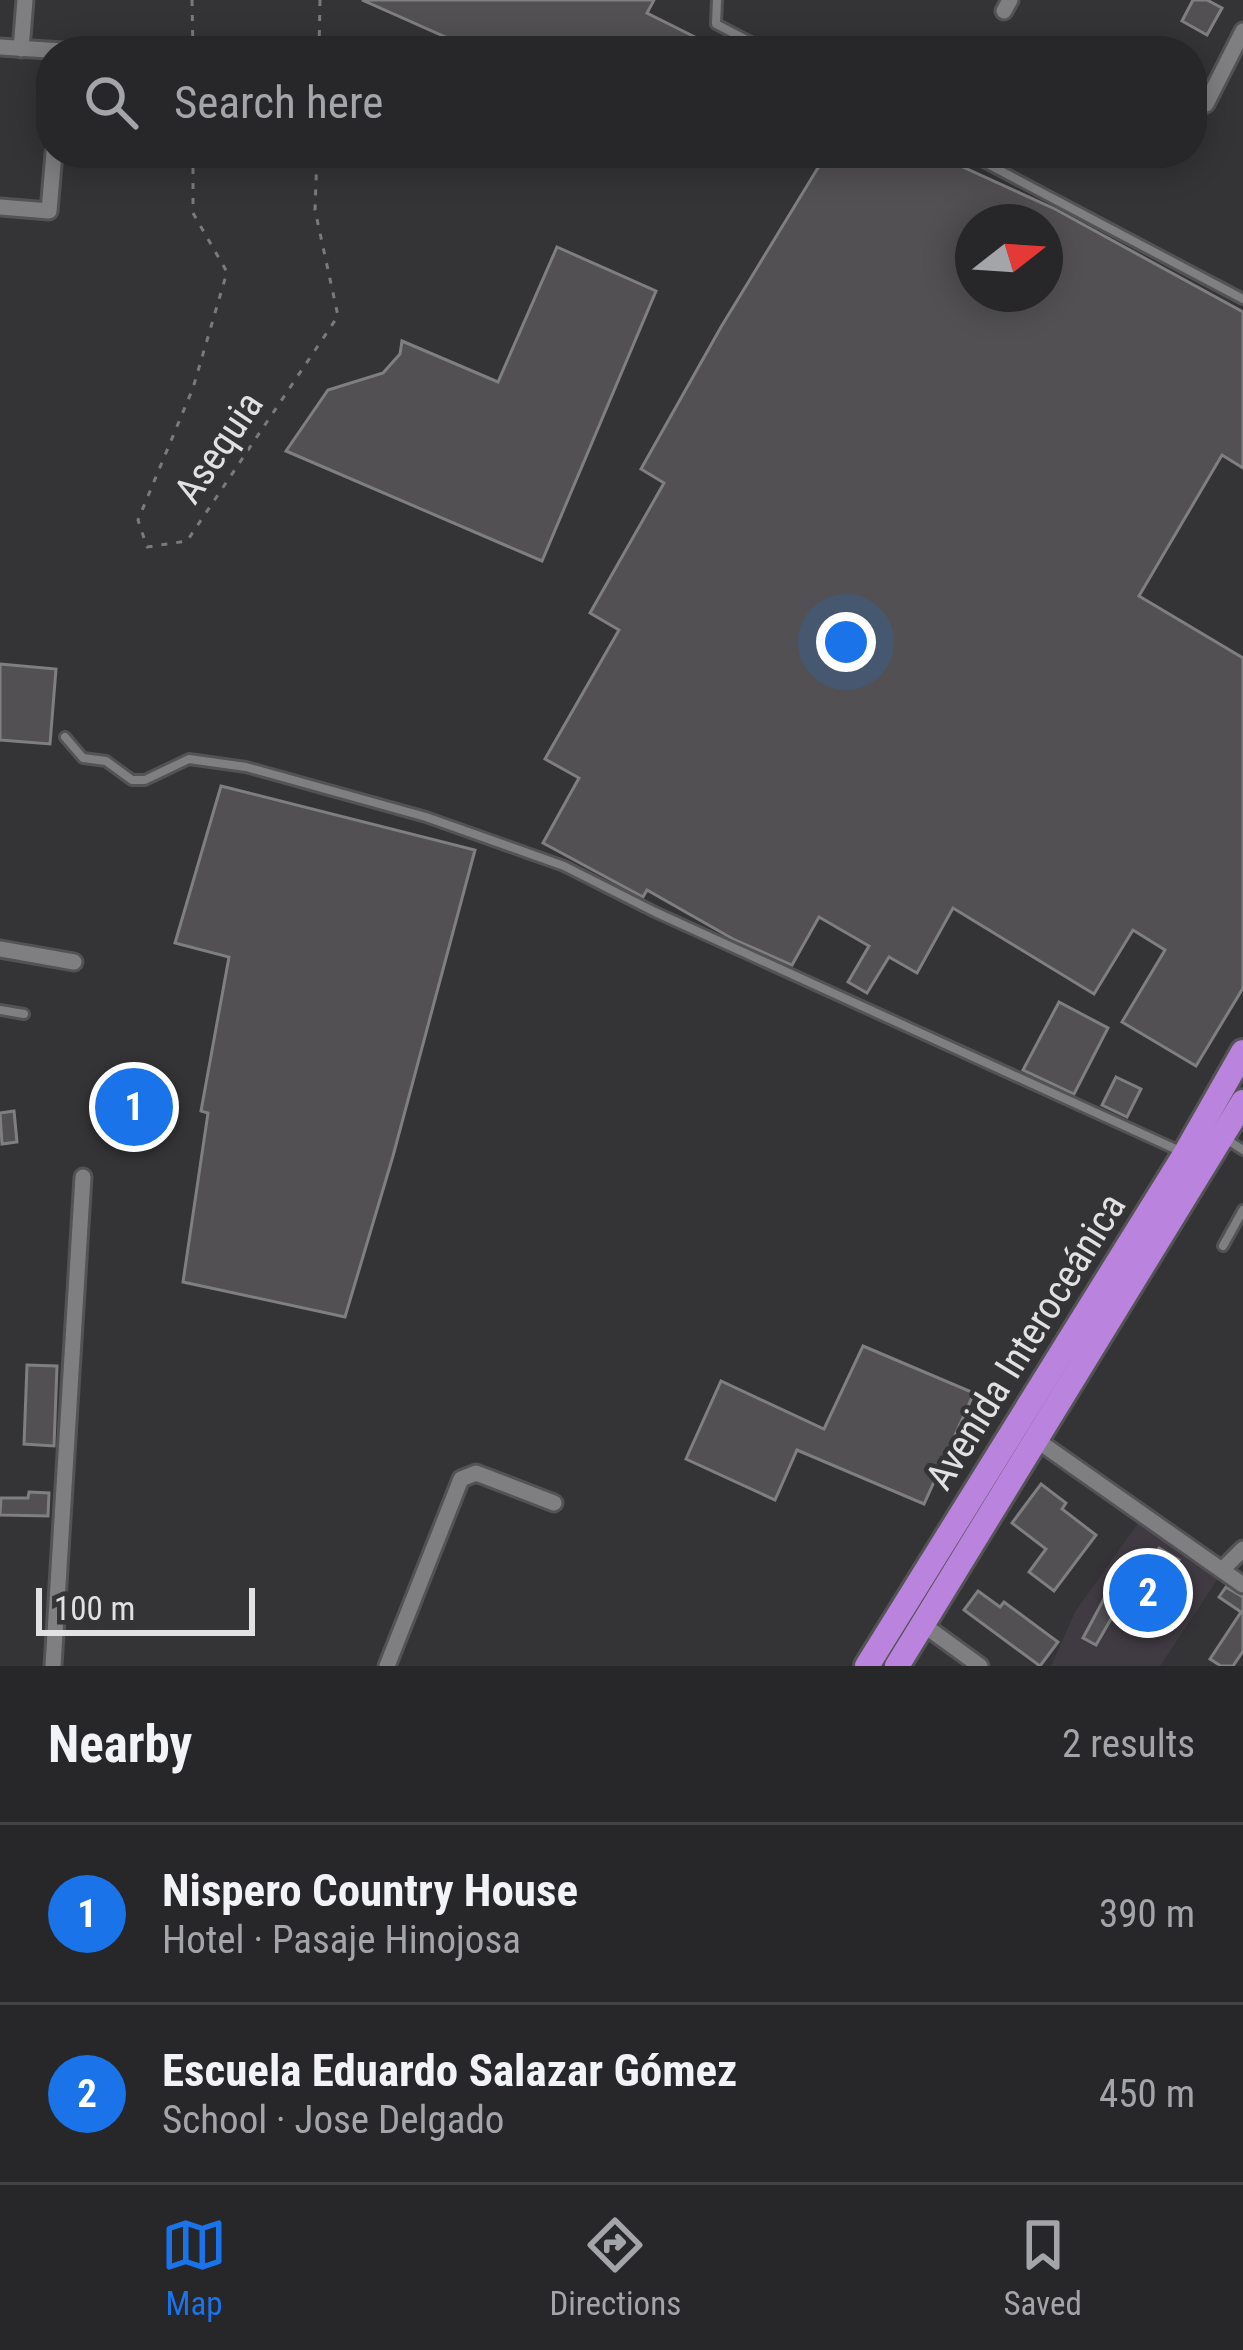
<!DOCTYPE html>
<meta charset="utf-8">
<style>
:root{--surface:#272628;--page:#2f2e30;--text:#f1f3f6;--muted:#a4a5a8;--line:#434345;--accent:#1a73e8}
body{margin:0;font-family:"Roboto Condensed",sans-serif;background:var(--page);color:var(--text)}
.compass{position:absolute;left:955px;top:204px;width:108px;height:108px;border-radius:50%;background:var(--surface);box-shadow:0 6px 30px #0003;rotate:73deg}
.scale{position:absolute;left:36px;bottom:30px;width:219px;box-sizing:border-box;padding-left:12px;border:6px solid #e1e0e2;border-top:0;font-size:33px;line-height:42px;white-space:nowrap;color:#e1e0e2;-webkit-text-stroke:9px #343335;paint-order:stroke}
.you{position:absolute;left:846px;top:642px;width:42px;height:42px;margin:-30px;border:9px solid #fff;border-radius:50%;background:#1a73e8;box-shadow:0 0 0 18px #1a73e833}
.badge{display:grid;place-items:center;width:78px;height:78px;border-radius:50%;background:var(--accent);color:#fff;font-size:39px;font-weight:700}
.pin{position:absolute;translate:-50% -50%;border:6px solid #fff;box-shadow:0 3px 12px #0006}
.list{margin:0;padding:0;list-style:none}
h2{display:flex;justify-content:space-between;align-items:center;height:156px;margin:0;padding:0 48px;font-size:51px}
h2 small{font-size:39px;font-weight:400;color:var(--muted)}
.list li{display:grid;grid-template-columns:78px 1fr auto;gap:36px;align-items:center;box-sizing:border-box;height:180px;padding:0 48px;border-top:3px solid var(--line)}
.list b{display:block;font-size:45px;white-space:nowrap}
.list p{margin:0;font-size:39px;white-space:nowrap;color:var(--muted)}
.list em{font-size:39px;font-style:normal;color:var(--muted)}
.icon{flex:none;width:66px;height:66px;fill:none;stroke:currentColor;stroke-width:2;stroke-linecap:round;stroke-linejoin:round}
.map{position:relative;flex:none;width:1243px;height:1666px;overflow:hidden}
.search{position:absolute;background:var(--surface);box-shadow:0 6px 30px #0003;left:36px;right:36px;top:36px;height:132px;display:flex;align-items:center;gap:30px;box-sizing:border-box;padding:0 42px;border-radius:48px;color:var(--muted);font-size:45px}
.sheet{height:516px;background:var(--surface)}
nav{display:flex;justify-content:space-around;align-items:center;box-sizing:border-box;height:168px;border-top:3px solid var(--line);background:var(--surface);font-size:33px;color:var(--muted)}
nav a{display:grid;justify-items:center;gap:6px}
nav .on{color:var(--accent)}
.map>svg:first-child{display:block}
.built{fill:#403b43}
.building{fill:#525053;stroke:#7f7e81;stroke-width:3;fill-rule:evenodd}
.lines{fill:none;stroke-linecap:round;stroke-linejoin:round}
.service-casing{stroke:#535254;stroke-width:14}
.minor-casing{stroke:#535254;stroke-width:21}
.trunk-casing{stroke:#535254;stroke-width:30}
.path{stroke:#7a797b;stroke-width:3;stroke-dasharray:6 9;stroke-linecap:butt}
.service{stroke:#7f7e81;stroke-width:8}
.minor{stroke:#7f7e81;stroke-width:15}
.trunk{stroke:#ba83de;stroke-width:24}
.labels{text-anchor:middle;stroke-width:9;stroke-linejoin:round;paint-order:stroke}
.street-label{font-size:39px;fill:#e1e0e2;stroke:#343335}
</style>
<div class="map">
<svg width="1243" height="1666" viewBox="0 0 1243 1666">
<rect width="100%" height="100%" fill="#343335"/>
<path class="built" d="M1141,1519l80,55 -61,92h-109l24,-54z"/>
<g class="building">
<path d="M362,0h292l-7,13 76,38h-246z"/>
<path d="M1193,0h14l15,8 -15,27 -25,-14z"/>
<path d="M827,153h105l123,56 188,103v156l-21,-13 -83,141 104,62v330l-47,78 -74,-44 43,-72 -32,-20 -39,64 -141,-86 -36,65 -28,-16 -22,36 -19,-11 21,-36 -50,-29 -27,48 -59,-26 -86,-49 -4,7 -100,-54 36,-65 -34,-19 74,-129 -29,-17 74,-130 -23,-14 80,-142zM973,222h72v72h-72z"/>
<path d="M557,247l99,44 -114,270 -256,-110 42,-61 55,-17 17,-19 2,-13 96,41z"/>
<path d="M0,664l56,5 -6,75 -50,-4z"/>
<path d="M221,786l254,64 -82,306 -48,161 -162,-35 25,-169 -7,-2 28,-154 -54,-14z"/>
<path d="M1059,1002l49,26 -34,66 -51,-24z"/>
<path d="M1116,1077l25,12 -14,28 -25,-12z"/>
<path d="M101,1087l45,3 -1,18 -45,-3z"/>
<path d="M14,1111l3,31 -15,2 -2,-31z"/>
<path d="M863,1346l111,47 -50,111 -127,-54 -22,50 -89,-41 35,-78 103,48z"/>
<path d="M27,1365l30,1 -3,80 -30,-2z"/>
<path d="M1041,1484l25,19 -4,6 34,26 -42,56 -25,-19 17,-23 -34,-26z"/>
<path d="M29,1492l20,1 -1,23 -48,-1 1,-17h27z"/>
<path d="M1159,1548l20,12 -29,51 -19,-12z"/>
<path d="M1226,1587l17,10v54l-10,15h-12l-11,-7 31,-47 -22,-15z"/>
<path d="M978,1591l22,16 4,-5 54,40 -18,24 -76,-56z"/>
<path d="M1105,1597l14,8 -23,40 -13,-7z"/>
</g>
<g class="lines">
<defs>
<g id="service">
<path d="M717,0l-1,24 52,27"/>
<path d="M967,153l276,146"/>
<path d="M65,737l18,21 23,3 26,19h13l44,-21 57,8 180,50 138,49 91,46 527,240"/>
<path d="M0,1010l24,4"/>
<path d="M1223,1137l20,13"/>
<path d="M1223,1246l20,-36"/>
</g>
<g id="minor">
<path d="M1004,11l6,-11"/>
<path d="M0,47l63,4"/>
<path d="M21,49l4,-49"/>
<path d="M1206,104l37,-73"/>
<path d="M0,207l49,4 5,-58"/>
<path d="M0,949l74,13"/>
<path d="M1038,1441l205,144"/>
<path d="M1222,1570l21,-21"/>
<path d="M921,1623l59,43"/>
<path d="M53,1666l30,-489"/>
<path d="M387,1666l74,-187 15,-6 78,30"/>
</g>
<g id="trunk">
<path d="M867,1666l318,-512 58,-102"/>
<path d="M897,1666l346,-564"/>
</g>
</defs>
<use href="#service" class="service-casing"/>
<use href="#minor" class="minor-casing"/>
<use href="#trunk" class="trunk-casing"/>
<g class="path">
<path d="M192,0l1,51"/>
<path d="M319,51l1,-51"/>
<path d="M193,153v60l34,59 -34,116 -55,132 9,27 40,-6 151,-225 -23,-106 2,-57"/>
</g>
<use href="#service" class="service"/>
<use href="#minor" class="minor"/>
<use href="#trunk" class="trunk"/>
</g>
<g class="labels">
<g class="street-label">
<text transform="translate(218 447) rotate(-56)" y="14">Asequia</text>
<text transform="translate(1025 1341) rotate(-58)" y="14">Avenida Interoceánica</text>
</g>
</g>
</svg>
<svg class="compass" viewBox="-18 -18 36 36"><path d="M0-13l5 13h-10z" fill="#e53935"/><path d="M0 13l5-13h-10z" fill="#a4a5a8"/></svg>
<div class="scale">100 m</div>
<div class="you"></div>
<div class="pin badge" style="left:134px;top:1107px">1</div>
<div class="pin badge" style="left:1148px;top:1593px">2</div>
<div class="search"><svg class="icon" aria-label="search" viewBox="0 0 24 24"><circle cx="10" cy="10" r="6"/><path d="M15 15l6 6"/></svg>Search here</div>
</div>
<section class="sheet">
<h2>Nearby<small>2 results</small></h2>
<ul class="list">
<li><span class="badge">1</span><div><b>Nispero Country House</b><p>Hotel · Pasaje Hinojosa</p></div><em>390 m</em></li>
<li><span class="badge">2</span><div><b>Escuela Eduardo Salazar Gómez</b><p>School · Jose Delgado</p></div><em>450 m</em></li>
</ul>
</section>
<nav>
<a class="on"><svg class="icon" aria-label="map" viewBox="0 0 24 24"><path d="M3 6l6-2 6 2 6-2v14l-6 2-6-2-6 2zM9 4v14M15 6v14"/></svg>Map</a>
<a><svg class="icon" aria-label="directions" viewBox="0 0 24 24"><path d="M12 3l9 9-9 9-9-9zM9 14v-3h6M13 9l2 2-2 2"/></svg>Directions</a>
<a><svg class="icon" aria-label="saved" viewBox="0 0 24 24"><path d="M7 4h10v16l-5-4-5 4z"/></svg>Saved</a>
</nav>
